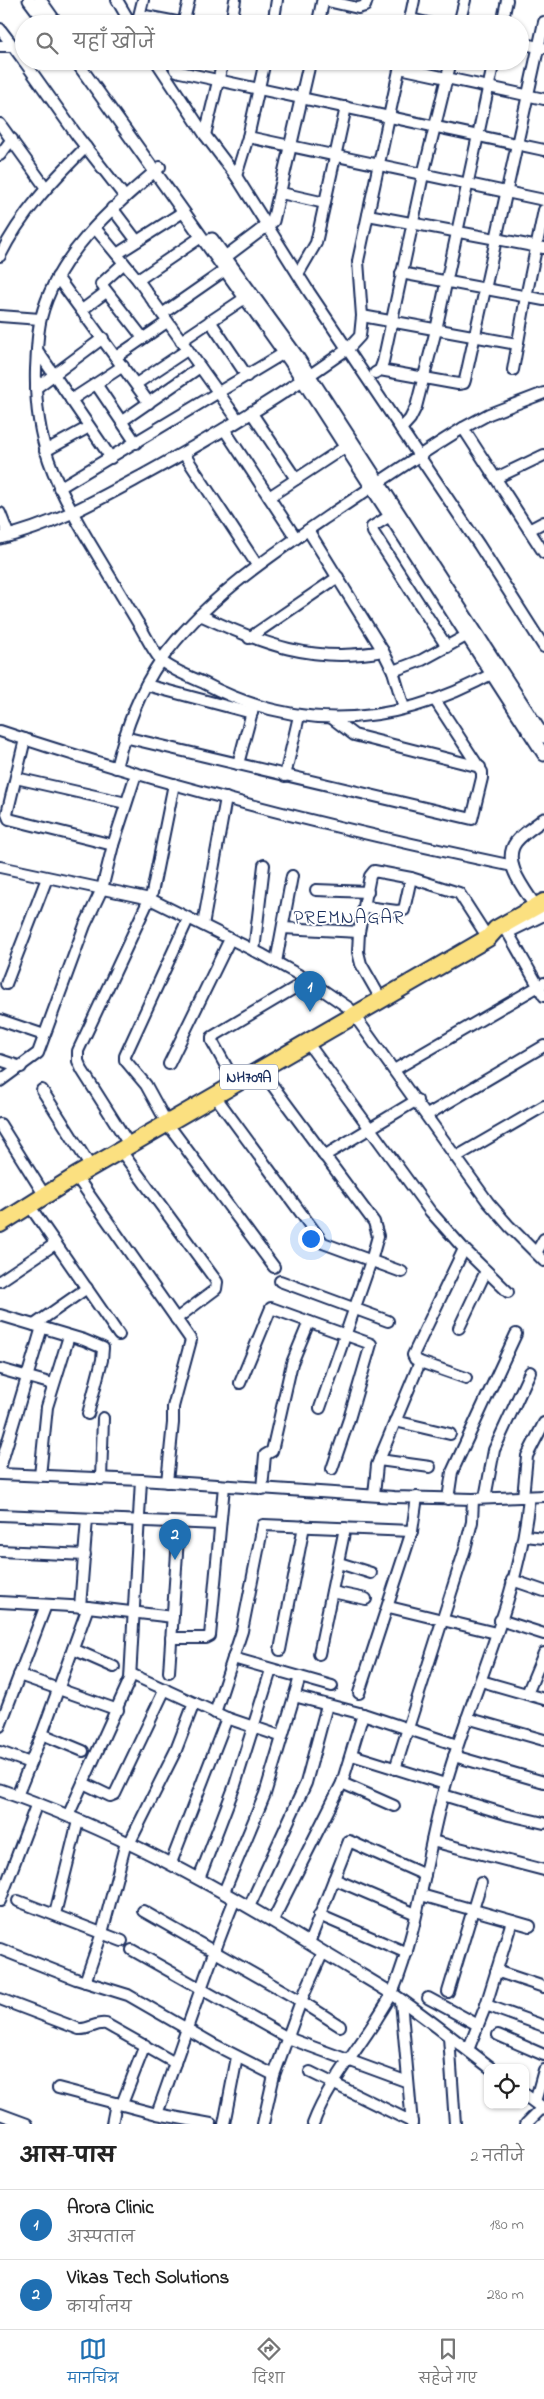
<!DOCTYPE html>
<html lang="hi">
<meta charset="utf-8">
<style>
:root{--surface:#fff;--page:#f6f6f6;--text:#222;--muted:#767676;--line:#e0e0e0;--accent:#1f6fb2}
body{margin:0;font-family:"Indie Flower","Playpen Sans Deva",sans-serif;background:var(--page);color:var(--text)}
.controls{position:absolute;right:15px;bottom:15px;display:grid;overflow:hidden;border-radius:10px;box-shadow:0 1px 4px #0004}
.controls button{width:45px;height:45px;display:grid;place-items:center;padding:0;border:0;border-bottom:1px solid var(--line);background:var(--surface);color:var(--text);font:25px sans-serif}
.you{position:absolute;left:310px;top:1238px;width:18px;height:18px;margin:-12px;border:4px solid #fff;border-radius:50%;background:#1a73e8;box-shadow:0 0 0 8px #1a73e833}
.badge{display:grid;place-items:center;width:32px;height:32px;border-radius:50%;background:var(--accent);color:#fff;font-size:16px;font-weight:700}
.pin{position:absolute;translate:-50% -41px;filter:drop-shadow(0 1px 2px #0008)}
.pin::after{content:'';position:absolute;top:26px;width:18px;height:15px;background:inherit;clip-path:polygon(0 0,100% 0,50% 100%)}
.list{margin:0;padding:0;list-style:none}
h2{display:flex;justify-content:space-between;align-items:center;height:65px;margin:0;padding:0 20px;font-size:21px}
h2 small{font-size:16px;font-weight:400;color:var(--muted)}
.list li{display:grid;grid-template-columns:32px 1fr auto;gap:15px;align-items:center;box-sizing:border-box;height:70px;padding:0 20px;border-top:1px solid var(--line)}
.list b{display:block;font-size:19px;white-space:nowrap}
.list p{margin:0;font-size:16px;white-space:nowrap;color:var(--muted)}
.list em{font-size:16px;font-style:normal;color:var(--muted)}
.icon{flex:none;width:28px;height:28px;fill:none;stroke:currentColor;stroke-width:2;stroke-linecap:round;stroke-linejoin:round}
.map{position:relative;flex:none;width:544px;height:2124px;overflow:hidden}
.search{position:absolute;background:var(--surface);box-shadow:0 1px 4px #0004;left:15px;right:15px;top:15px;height:55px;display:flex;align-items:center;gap:12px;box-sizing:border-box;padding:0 18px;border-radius:28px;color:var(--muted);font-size:19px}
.sheet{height:205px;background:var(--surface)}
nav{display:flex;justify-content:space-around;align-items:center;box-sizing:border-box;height:70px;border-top:1px solid var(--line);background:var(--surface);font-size:14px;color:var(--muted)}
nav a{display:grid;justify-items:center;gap:2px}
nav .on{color:var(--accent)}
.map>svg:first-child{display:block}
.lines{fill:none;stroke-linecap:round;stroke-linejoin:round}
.minor-casing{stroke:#1b2f5e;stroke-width:14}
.tertiary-casing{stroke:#1b2f5e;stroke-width:15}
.trunk-casing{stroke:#1b2f5e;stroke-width:20}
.minor{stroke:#fff;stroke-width:10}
.tertiary{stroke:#fff;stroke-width:11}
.trunk{stroke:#fbe080;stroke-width:16}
.labels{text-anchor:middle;stroke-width:4;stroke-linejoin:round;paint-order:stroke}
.shield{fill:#fff;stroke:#5f6d8e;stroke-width:1}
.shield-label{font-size:15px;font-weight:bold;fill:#1b2f5e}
.quarter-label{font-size:19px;letter-spacing:1px;fill:#1b2f5e;stroke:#fff}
</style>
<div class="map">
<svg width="544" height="2124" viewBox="0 0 544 2124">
<rect width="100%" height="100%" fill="#fff"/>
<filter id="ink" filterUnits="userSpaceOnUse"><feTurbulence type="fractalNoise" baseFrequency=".02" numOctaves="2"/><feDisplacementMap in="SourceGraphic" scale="10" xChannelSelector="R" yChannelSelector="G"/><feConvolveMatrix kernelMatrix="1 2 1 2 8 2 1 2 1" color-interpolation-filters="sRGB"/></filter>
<g filter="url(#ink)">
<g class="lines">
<defs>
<g id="minor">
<path d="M117,0l14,24"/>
<path d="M323,0l35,8 7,-2 2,-6"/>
<path d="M140,15l47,9"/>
<path d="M410,19l22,5"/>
<path d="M138,20l5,-20"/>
<path d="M183,24l6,-24"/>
<path d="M231,24l4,-24"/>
<path d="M273,24l4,-24"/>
<path d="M409,24l5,-24"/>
<path d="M459,24l6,-24"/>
<path d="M502,24l5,-24"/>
<path d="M0,29l13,17"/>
<path d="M520,43l23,5"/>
<path d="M0,46h13l11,15"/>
<path d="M24,61l54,76 47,60"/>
<path d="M156,61l49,74 31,41 73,116 170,253 65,102"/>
<path d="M174,61l1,9 5,2 364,78"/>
<path d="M400,68l144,31"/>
<path d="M0,124l46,64"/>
<path d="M205,135l18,-74"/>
<path d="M248,137l296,63"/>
<path d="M0,155l12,-16"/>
<path d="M160,167c-48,41 -103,87 -119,151 -4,16 -4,34 -5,51 -2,71 18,114 54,174 16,27 32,53 48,80 7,11 13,25 22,36 7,9 33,19 44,24 99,53 197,42 293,-12"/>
<path d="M236,176l12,-39 17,-76"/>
<path d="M281,193l44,10"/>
<path d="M112,208l25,33"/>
<path d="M368,215l176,33"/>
<path d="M95,228l43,52 100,140"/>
<path d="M117,254l66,-42"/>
<path d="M0,256c21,-43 53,-76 86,-109"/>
<path d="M124,263l-23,21 42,54"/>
<path d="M401,273l143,27"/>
<path d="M298,274l18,-31 30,-136"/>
<path d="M57,277l92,126"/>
<path d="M138,280l63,-43"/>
<path d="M82,310l24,-18"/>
<path d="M162,314l69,-48"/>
<path d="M0,316l40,3"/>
<path d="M362,316l155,28"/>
<path d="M210,321l37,55"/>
<path d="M181,341l64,-43"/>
<path d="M37,350l74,108"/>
<path d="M116,357l51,-35"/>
<path d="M380,370l78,14 6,-1 1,-3 79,-358"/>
<path d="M513,370l13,-73 18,-87"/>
<path d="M375,373l5,-3 3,-8 40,-187 28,-114"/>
<path d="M310,375l39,-27 11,-12 2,-20 -4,-55 43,-200"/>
<path d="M96,384l40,59"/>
<path d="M136,384l51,-34"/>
<path d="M36,388l67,-50"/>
<path d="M71,400l52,-34"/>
<path d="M251,412l45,67"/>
<path d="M122,421l78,-54"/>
<path d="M463,428l81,125"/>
<path d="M224,429l72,109"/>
<path d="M401,429l9,-10 6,-12 20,-77 58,-269"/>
<path d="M45,451l44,-24"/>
<path d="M184,454l73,111"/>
<path d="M496,478l48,-23"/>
<path d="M59,488l225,-135"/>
<path d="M269,497l76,-50"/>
<path d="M0,513l9,23"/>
<path d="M390,516l-18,11 1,5 74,115"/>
<path d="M308,530l75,121 10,20 11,37"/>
<path d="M529,530l15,-8"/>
<path d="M200,615c62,29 113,49 183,36"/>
<path d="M249,638l89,-61"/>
<path d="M393,671l29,-11 44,-24"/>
<path d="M146,685l106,28"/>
<path d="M333,719l21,16 126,32"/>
<path d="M0,731c167,56 340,99 513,135"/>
<path d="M124,737l348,82 10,-41v-6l-47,-72"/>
<path d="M25,739l-18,75 2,5 104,26"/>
<path d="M238,764l15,-56"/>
<path d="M116,768c9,-38 22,-75 45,-108 43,-60 106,-102 166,-143 45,-30 90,-61 136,-89l26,-14 55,-21"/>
<path d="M285,776l14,-60"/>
<path d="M16,778l110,25"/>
<path d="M0,867l150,32 113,56 45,25 41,28 5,7 134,187 21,24 35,35"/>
<path d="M316,890l52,2"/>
<path d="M366,907l31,4 7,-1 7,-32"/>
<path d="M503,924l41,72"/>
<path d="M203,925l23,-127"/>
<path d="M283,928l76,4"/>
<path d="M507,933l37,-18"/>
<path d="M254,951l10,-86"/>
<path d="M276,962l16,-86"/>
<path d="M6,984l41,-106"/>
<path d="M377,992l-16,-28 -3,-12 1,-20 11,-56 4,-5 37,7 48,15 29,45"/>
<path d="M0,1020l44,15"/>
<path d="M307,1042l123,169 34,38 44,43"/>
<path d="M0,1060l21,7"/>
<path d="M169,1064l61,-125"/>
<path d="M261,1070l113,152 4,14 -7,25 -51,147"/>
<path d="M394,1070l150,-87"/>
<path d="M232,1077l-20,-36v-4l96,-57"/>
<path d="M0,1081l38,-28 47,-128 17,-36 11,-44 23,-71"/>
<path d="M42,1090l45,71"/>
<path d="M215,1096l108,147 79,29"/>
<path d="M427,1115l117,-69"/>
<path d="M163,1116l-17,-31 -21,-25v-4l63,-137"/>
<path d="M167,1123l107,144"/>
<path d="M0,1124l45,72"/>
<path d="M125,1138l-43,-68 -4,-9v-10l74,-158 22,-109"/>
<path d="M121,1151l96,131 -1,7 -40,30"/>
<path d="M324,1156l93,-56"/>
<path d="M456,1157l88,-51"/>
<path d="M76,1176l115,164 -18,67v16l-6,59"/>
<path d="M29,1205l90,130"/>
<path d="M464,1249l-51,106 2,4 5,3 46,16"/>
<path d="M536,1253l8,-14"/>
<path d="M0,1281l55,-37"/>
<path d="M280,1281l108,40"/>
<path d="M0,1315l84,25 19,8 -1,12 -14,54"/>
<path d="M34,1325l53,-37"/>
<path d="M459,1328l27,-57"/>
<path d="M0,1369l53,15"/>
<path d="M240,1383l31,-75 100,36 -22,75 -17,50"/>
<path d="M395,1421l55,13"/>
<path d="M379,1460l51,7"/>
<path d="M0,1468l42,-141"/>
<path d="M0,1474l141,6 253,17 79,2 71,-3"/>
<path d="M40,1476l7,-69 22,-71"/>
<path d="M101,1479l2,-61"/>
<path d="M262,1489l3,-34 7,-4 20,-88 17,-41"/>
<path d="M374,1495l3,-30 43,-103"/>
<path d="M523,1497l4,-41 17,-33"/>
<path d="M485,1498l9,-48 36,-78"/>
<path d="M448,1499l4,-27 64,-138"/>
<path d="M0,1515l219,9"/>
<path d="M525,1536l19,2"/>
<path d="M0,1551l85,4"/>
<path d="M339,1563l32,10"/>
<path d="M512,1580l32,11"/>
<path d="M332,1592l34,7"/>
<path d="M0,1602l88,5 85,10"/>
<path d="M80,1607l7,-88"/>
<path d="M389,1607l107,26"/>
<path d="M500,1620l44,14"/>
<path d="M171,1638h35l4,-2 14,-150"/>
<path d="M73,1649l41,18"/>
<path d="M280,1650l24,-124"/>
<path d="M319,1654l26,-126"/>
<path d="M233,1658l99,28"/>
<path d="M169,1672l10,-149"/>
<path d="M131,1674l96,44 53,18"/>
<path d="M19,1675l99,35"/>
<path d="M481,1681l63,18"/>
<path d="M359,1693l53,-162 5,-34"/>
<path d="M527,1694l17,-41"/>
<path d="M294,1696l69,18 94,31"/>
<path d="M215,1713l27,-82 21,-106 149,6"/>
<path d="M467,1718l77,22"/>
<path d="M0,1726l46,-121"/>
<path d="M42,1734l41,17"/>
<path d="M0,1752l30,11"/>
<path d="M352,1755l93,29"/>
<path d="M454,1756l90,26"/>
<path d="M395,1769l70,-220 7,-27 1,-23"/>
<path d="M83,1783l27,13 5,-2 50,-105"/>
<path d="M342,1783l52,23"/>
<path d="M443,1795l66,20 35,8"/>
<path d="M17,1796l25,-62 46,-127"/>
<path d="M68,1816l62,-137 11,-199"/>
<path d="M432,1841l112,29"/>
<path d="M129,1844l47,-94 18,-47"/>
<path d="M171,1863l56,-145"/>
<path d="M199,1879l36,-94 36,-115"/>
<path d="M334,1879l82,35"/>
<path d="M224,1892l41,-98 35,-117"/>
<path d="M421,1895l109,31"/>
<path d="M0,1901l37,-98"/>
<path d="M18,1901l104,40"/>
<path d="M249,1907l57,-124 21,-78"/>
<path d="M143,1911l158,90 39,25"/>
<path d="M55,1914l23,-93"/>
<path d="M319,1915l88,38"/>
<path d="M273,1920l69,-137 21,-69"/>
<path d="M309,1943l40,-102 76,34"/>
<path d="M0,1949l76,30 52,16 87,50 59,30"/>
<path d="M132,1950l156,88 120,44"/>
<path d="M496,1971l48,16"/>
<path d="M85,1982l17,-49 24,-91"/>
<path d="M448,1992l33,-109"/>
<path d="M428,1998l50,27"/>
<path d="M0,1999l79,30c10,1 17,-7 27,-5l69,39"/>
<path d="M401,2001l11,123"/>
<path d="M486,2005l58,21"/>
<path d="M498,2035l46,20"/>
<path d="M449,2037l6,87"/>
<path d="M468,2050l18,-45 26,-84"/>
<path d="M310,2072l102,50"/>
<path d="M58,2088l99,26 54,10"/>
<path d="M535,2102l9,-32"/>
<path d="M122,2104l23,-59"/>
<path d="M0,2114l27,10"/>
<path d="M157,2114c26,-72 49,-145 78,-215"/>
<path d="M112,2124l4,-21"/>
<path d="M224,2124l13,-67"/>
<path d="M263,2124l11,-49 27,-74 22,-49"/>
<path d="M313,2124c14,-37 42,-71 63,-104 5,-9 13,-19 17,-29 27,-66 33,-139 53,-208 27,-95 74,-187 83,-286"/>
<path d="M526,2124l16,-16"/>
</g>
<g id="tertiary">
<path d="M29,0l18,24"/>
<path d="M40,0l17,24"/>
<path d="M318,24l5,-24"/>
<path d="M76,61l214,300 254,394"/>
<path d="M212,239l85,117 247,381"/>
<path d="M220,261l53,-40 37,-160"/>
<path d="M0,538c52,-12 96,-37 142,-62 57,-31 113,-64 166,-100"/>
<path d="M536,907c-11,-17 -35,-45 -20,-65 7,-9 19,-16 28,-23"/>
<path d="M0,1790c110,38 212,93 310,154 27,17 54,32 81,49 34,23 67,50 100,75"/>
<path d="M525,2095l19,14"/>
</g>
<path id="trunk" d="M0,1224l76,-48 412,-238 8,-9 48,-27"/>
</defs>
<use href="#minor" class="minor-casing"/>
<use href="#tertiary" class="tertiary-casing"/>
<use href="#trunk" class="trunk-casing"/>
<use href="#minor" class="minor"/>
<use href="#tertiary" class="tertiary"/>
<use href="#trunk" class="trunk"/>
</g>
</g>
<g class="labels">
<rect class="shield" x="220" y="1064.5" width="58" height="25" rx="4"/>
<g class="shield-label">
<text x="249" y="1082">NH709A</text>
</g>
<g class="quarter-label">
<text x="349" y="923">PREMNAGAR</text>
</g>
</g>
</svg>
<div class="controls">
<button><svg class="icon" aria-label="locate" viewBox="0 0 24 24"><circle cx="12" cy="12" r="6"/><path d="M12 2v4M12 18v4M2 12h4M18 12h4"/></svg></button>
</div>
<div class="you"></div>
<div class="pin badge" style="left:310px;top:1012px">1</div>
<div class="pin badge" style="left:175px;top:1560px">2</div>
<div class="search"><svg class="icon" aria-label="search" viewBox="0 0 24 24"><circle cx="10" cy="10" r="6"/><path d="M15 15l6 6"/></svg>यहाँ खोजें</div>
</div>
<section class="sheet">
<h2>आस-पास<small>2 नतीजे</small></h2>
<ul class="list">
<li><span class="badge">1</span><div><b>Arora Clinic</b><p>अस्पताल</p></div><em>180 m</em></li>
<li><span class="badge">2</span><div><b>Vikas Tech Solutions</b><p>कार्यालय</p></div><em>280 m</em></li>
</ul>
</section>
<nav>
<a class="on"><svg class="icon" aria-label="map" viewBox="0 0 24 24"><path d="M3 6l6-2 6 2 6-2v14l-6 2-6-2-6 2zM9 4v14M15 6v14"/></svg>मानचित्र</a>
<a><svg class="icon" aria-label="directions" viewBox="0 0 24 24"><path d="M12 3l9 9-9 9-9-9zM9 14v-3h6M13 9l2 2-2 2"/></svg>दिशा</a>
<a><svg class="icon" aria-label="saved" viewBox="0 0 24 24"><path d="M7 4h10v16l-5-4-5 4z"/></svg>सहेजे गए</a>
</nav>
